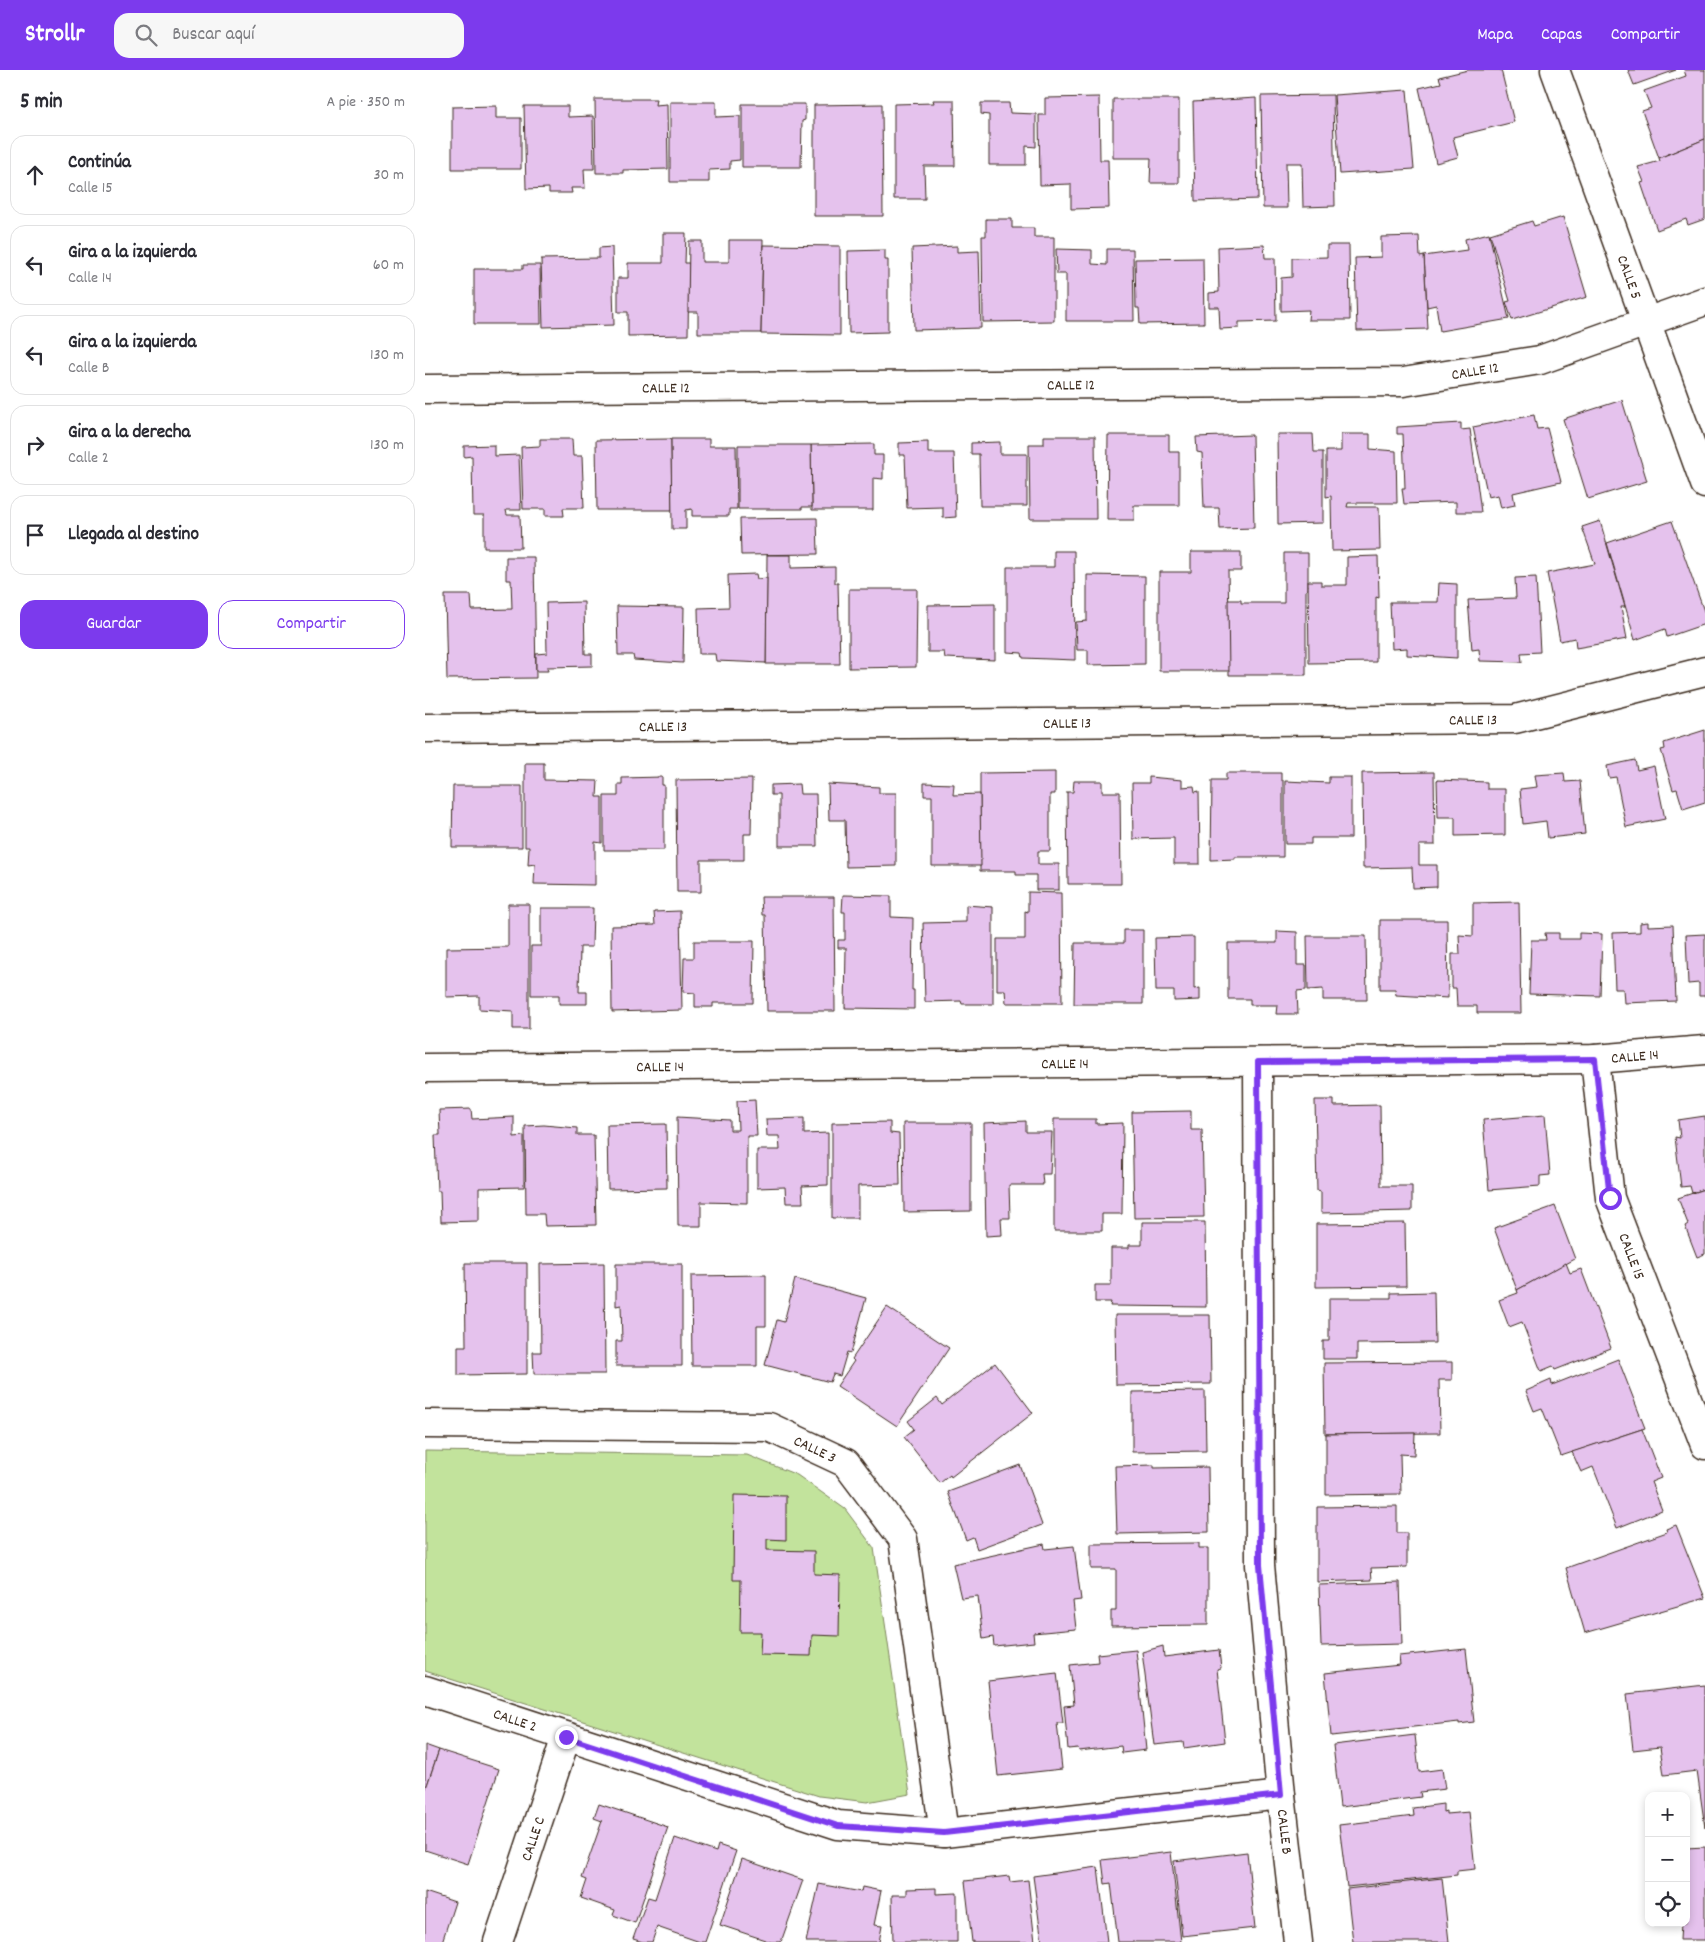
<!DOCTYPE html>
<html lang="es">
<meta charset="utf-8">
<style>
:root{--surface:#fff;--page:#f7f7f7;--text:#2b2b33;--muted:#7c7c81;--line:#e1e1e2;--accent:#7c3aed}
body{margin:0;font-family:Dekko,sans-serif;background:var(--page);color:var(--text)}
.controls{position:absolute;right:15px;bottom:15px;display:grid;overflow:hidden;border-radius:10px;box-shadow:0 2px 8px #0003}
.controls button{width:45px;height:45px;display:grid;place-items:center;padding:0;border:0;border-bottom:1px solid var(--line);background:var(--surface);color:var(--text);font:25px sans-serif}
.stop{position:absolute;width:15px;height:15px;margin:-11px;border:4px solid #7c3aed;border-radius:50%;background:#fff}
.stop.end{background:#7c3aed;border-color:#fff;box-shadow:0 1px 5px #0008}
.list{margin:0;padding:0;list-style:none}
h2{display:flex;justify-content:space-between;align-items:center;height:65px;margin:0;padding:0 20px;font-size:21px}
h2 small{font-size:16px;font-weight:400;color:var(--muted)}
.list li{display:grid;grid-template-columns:32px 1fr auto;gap:15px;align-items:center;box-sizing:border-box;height:80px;margin:0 10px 10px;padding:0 10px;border:1px solid var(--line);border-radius:15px}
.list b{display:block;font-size:19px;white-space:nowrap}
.list p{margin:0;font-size:16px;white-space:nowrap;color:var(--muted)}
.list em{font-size:16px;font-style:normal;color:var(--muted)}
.actions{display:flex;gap:10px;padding:15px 20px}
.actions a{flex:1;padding:11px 0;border:1px solid var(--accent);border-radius:15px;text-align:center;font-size:18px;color:var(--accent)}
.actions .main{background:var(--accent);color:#fff}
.icon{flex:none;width:28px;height:28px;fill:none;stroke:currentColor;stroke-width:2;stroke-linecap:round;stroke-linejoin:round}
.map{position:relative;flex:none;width:1280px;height:1872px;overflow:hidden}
header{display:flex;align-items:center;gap:30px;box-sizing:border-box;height:70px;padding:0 25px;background:var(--accent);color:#fff}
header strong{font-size:24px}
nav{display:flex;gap:28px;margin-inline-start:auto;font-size:18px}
.search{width:350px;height:45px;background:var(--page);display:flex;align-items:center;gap:12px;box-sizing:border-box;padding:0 18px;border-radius:15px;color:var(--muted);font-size:19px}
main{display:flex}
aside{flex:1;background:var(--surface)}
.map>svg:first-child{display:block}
.green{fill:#c2e39c;stroke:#7e865d}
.building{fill:#e5c2ed;stroke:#3b2a1e}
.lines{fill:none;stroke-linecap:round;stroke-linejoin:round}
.minor-casing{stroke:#3b2a1e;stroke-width:31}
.minor{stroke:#fff;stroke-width:28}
.route{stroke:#7c3aed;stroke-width:6}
.labels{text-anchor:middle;stroke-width:4;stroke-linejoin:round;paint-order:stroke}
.street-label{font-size:15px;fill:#3b2a1e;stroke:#fff}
</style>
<header>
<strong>Strollr</strong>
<div class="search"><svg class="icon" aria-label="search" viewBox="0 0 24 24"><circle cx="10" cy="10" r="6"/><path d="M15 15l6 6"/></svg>Buscar aquí</div>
<nav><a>Mapa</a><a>Capas</a><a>Compartir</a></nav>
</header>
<main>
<aside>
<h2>5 min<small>A pie · 350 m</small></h2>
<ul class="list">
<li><svg class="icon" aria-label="ahead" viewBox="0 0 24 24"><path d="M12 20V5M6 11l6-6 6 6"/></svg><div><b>Continúa</b><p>Calle 15</p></div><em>30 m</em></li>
<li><svg class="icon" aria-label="left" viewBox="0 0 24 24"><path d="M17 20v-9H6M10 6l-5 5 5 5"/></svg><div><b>Gira a la izquierda</b><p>Calle 14</p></div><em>60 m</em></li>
<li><svg class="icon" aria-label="left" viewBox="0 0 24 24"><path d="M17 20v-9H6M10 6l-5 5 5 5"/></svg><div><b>Gira a la izquierda</b><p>Calle B</p></div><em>130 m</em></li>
<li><svg class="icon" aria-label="right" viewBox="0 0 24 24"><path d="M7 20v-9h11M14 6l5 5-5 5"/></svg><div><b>Gira a la derecha</b><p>Calle 2</p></div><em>130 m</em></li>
<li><svg class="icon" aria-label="arrive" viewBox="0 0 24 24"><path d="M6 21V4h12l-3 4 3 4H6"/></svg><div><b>Llegada al destino</b></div></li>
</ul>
<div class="actions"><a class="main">Guardar</a><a>Compartir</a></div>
</aside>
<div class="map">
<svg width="1280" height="1872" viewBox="0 0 1280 1872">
<rect width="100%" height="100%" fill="#fff"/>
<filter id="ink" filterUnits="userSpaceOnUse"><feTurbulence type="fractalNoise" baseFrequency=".02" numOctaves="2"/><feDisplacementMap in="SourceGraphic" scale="10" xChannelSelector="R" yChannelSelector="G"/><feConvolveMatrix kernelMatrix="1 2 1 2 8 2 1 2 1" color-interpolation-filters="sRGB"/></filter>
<g filter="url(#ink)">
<path class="green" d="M0,1381l322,4 50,20 48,34 29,39 36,246 -43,8 -48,-6 -394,-125z"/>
<g class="building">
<path d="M1043,0h33l13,52 -61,15 5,20 -22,6 -17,-75 22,-5 -2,-6z"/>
<path d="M1203,0h48l-42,15z"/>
<path d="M1259,0h21v69l-46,19 -17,-47 9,-3 -7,-17 42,-15z"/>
<path d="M982,20l7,79 -74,5 -6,-79z"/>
<path d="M908,25l2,111 -32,1 -1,-44h-16l1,45h-24l-2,-112z"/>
<path d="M674,27l1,63h8l1,48 -38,1v-25l-31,1 -1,-70h6v-17z"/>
<path d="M831,28l2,101 -63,2 -2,-99z"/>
<path d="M170,29h61l-1,6 12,-1 1,65 -45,1v3h-27z"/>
<path d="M688,29h66v84h-29l1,-25h-38z"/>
<path d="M508,30h21l1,66h-31l1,33h-31v-95l40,-1z"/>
<path d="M245,32h46v15l24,-1v44l-10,1v8l-21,1v12h-39z"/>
<path d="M556,33h28l1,10 26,1v33l-10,-1v19h-37v-50l-8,-1z"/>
<path d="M317,34h63v16l-3,1 -1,46h-59z"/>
<path d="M457,34l1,112h-69v-111z"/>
<path d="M71,36v12h25v51h-69v-62z"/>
<path d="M99,36h44v11l25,-1 1,53h-10l1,19h-14l1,5h-23v-5l-23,1z"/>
<path d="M1280,69v80l-17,6 -2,-6 -29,11 -16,-47 3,-1 -6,-15 22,-6 -1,-3z"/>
<path d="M1138,147l24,80 -75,23 -6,-18 4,-1 -20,-67 42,-13 2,5z"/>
<path d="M561,149h26v9h22v9h20v84l-71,1 -1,-86h4z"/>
<path d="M238,163h23l-1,30h4l-1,72 -60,1v-24h-10v-34h10v-15h35z"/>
<path d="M1064,163l20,86 -69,12 -4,-26 -9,2 -3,-51 43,-6 -2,-11z"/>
<path d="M994,166l1,21 4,-1 4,73 -71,2 -2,-73 26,-1v-20z"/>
<path d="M304,170h34l-2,93h-63v-21h-10l1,-71h13v21h27z"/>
<path d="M338,175l77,1v89l-79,-1z"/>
<path d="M839,175l1,13h10l1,63 -37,1v6l-19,1 -1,-22h-10v-14l10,-1 -1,-45z"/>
<path d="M902,175h22l1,75h-42l1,-10 -28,1v-33l11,-1v-19l35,-1z"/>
<path d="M532,176v6l22,-1 2,77 -67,2 -2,-82z"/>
<path d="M187,177l2,78 -71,2 -2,-68 58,-1v-10z"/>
<path d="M631,179l36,1v14l15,1v-16h26l1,72h-68v-47h-9z"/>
<path d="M460,180v10h3v72l-39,1 -1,-82z"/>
<path d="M778,188l1,65 -64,1 -1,-16h-3l-1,-49z"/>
<path d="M98,195h17l1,59h-67v-55h49z"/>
<path d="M1197,330l25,81 -59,18 -25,-80z"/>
<path d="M1109,345l3,14 10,-1 14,54 -48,11 2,12 -14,3 -3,-13 -10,2 -15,-70z"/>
<path d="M1036,353v7l9,-1 11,83h-25v-10l-52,2 -2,-16h3l-2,-54h-6v-7z"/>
<path d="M852,364h36l1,18h9v71l-45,1z"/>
<path d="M916,364h29v15l26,2 1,52h-49l-1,4h32l1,43 -48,1 -1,-55 -5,1v-46h15z"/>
<path d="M683,365h61v17h10v53h-45v15h-27z"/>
<path d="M827,365l2,93 -34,1 -1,-21h-15l-2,-55 -5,-1 -1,-15z"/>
<path d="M619,366h51l1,83h-66l-1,-75h15z"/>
<path d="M115,369h32l1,17h9l2,52h-21l1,8h-19v-7h-22l-2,-62 19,-1z"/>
<path d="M246,369l1,71h-75l-1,-70z"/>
<path d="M246,369h38v7h27l1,63h-8v7h-37v-7l-6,1v19h-14z"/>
<path d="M503,372v11h26l2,64 -13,1v-11l-36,1 -2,-53h-6v-12z"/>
<path d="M575,372v12h27v52h-47l-1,-52h-8v-11z"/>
<path d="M449,374v11h9v24l-10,-1v32h-61l-1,-65z"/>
<path d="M69,375v11l25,-1 2,55h-15l1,5h13l1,33h-37v-33h-11l-1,-59 -8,1v-11z"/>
<path d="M313,375h73l1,62h-10v2h-64z"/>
<path d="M392,448l1,36 -77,1 -1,-36z"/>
<path d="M1175,451l25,86h-4l6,32 -51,9 -1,-10 -15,3 -13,-68 48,-9 -13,-37z"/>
<path d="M1247,451l33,93v10l-38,13 -2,-8 -30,11 -28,-97z"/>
<path d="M629,481h20l1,109 -52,-2 -1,-5 -15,-1v-85h47z"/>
<path d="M766,482h50v19h-13l2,100h-71v-99h32z"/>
<path d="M859,483h24v36l-2,1v85h-77l-1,-75h13v3h43z"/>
<path d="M342,485h24v13l44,-1v16h3l2,81h-74z"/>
<path d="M953,486l1,42 -3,-1v65l-67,1 -1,-82h13v4h26v-28z"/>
<path d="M81,487h28l2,121 -89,1 -2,-84h26l1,15 40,-1 -1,-29h-5z"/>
<path d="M331,504l1,5 10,-1 -1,85 -50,-2 -1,-7h-16l-1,-46 31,-1 -1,-32z"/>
<path d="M662,505l58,1v88l-57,1v-15h-11l-1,-28 11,-1z"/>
<path d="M1111,507l4,75 -19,1 1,9 -42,-1 -1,-12 -7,1 -4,-50 48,-2 -1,-20z"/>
<path d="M1014,513l18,1v74l-50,-3v-7l-15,1 -2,-47h48z"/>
<path d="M424,519h68l-1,78 -67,1z"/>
<path d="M159,532l1,52h7v12l-45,1 1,4h-12v-17l11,-1 -1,-50z"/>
<path d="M570,534v56l-50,-2 -1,-6h-16v-47z"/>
<path d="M192,536l67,1 -1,56 -49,-3 -1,-5h-15z"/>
<path d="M1280,660v72l-22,7 -6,-20 -4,1 -12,-40 4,-1 -1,-6z"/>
<path d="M1210,690l2,10 17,-4 11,53 -39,8 -10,-50 -7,1 -2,-12z"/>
<path d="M100,693h19v17l54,1 -1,16h5v46l-7,-1v43l-61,-1 1,-20 -7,1 1,-18h-4z"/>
<path d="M630,702v22h-5v57h-12v13h21v26h-23v-15h-20v-4h-36v-98z"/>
<path d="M1009,702l1,73h-16v20h18v22l-24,1 -1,-21 -49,1 -1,-95z"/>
<path d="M801,703h55v7h2v77h-48v2l-24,1 1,-80h14z"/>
<path d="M1139,703l1,9 15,-1 5,53 -37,4 -2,-17 -23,3 -3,-35 17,-2 -2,-12z"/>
<path d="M237,707v8h2v65h-60v-54h14v-12h4v-6z"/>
<path d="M724,707l33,3v7l12,-1 1,6 4,-1 1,73h-26v-26l-41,1 -1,-56h17z"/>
<path d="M904,707h22v61h-40v6h-26v-63l44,2z"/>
<path d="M327,709l-1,55h-7v26h-43v32h-24l-1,-112z"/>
<path d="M1012,710l50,2v7h18v46l-50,1v-19h-17z"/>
<path d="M649,711h28v11h18l1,92h-53l-1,-92h6z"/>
<path d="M499,713l30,1 -1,11 27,-1 1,72h-49v-70h-8z"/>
<path d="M374,714l1,10h16l1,52h-38v-51h-8v-10z"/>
<path d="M403,714l51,3v6h17v73l-50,1 -1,-47h-16z"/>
<path d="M28,716h69v61h-70z"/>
<path d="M603,822l33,1 1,110h-56l-1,-13h-8v-51h28v-28l3,1z"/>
<path d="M418,825l48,1v21l22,1 -1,72h2v19l-69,-1 1,-60h-8v-8h7v-28h-3z"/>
<path d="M336,827h73l1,114h-68l-2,-96h-3z"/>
<path d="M1094,832l2,111h-44v-7h-20l-1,-18h-4v-34h8l-1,-19 14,1v-33z"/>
<path d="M83,834h21v125h-16v-18l-34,-2v-13l-33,1v-49l62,-1z"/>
<path d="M541,835l27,2v97h-31l-1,-3 -36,1 -2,-79 43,-1z"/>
<path d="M116,838h52l-1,39h-12l-1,45h8v12h-28v-9h-28v-49h10z"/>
<path d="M255,841l2,99 -70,2 -1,-86 44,-1 -1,-13z"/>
<path d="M955,850h67l1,78 -52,-3 -1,-6h-15z"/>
<path d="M1223,852v4l25,-1 3,76 -52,2 -1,-14h-8l-2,-56 27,-1v-9z"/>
<path d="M699,860h19v74h-69l1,-61h49z"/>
<path d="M852,861l20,1v33h9v25l-9,1 1,23h-22l1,-9h-27v-6h-22v-56h49z"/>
<path d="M1120,863h14v6h20v-6l23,1 -2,62 -71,-2 2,-54h15z"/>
<path d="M1280,864v62h-6v-13l-11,1 -2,-49z"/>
<path d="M882,866h59l1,64h-44v-11l-15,1z"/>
<path d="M769,867v52l6,-1v12l-26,1v-10h-18l-1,-53z"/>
<path d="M269,871h60l-1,62h-40v4h-18v-14l-12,-1 1,-34h10z"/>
<path d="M330,1030l2,36h-10v67l-46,-1v24h-23l-1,-109 53,3v10h8l-1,-29z"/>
<path d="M890,1030h19v6l46,-1 1,81h31v25l-91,2v-21l-4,-1z"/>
<path d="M46,1039l1,10 42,-2v20l10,-1v51l-45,1v33l-38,1 -1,-31h-3l-2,-56h5l-1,-25z"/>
<path d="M766,1041v19h11l2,87 -70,1 -2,-106z"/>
<path d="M1120,1045l5,60 -10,1v10l-51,4 -6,-70z"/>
<path d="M1280,1046v73l-13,4 -2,-7 -9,1 -6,-50 5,1 -2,-18z"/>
<path d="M379,1048v16l24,-1v52l-26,1 1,17h-17l-1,-16 -28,1v-38h23l-1,-14h-12l-1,-17z"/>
<path d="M629,1049h42v5l27,-1 -1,91h-20v17h-48z"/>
<path d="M601,1051v11h26l-2,42h-8l1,11h-34l1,33h-9l1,17 -16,1 -2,-113z"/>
<path d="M465,1052v11l9,1 1,51 -42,1v32h-26v-95z"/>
<path d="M478,1053h68v88l-67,1z"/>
<path d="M241,1054l1,64 -59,1 -1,-64z"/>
<path d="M119,1055l33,3v7h17l2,90 -51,1 -1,-12h-18l-1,-88z"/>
<path d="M1280,1119v65l-8,3 -12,-31 3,-2 -10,-26z"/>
<path d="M1130,1136l20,53 -58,31 -23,-62z"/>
<path d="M717,1152h63l1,85 -96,-1 1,-4h-16v-17h16v-37h18v-3h13z"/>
<path d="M980,1153l1,63 -90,1v-63z"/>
<path d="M40,1193h62v111l-69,1v-29h8z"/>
<path d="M179,1193l1,111h-71l-1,-22h8l-1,-88z"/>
<path d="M1141,1193l4,10 11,-4 30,79 -56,22 -2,-4 -12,5 -19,-49 -13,5 -10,-27 19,-7 -1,-3z"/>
<path d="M191,1194h66v102h-66v-25h6l-1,-36 -5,1z"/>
<path d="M341,1205v51h-9v40h-65l-1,-90z"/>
<path d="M370,1209l71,19 -15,55 -4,-1 -7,24 -7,-2 -3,8 -65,-17 12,-45 7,2z"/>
<path d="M1009,1222l1,51 -78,1v15h-34v-18h6v-43h62v-5z"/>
<path d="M462,1237l62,41 -52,78 -60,-40 17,-25 -2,-2z"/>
<path d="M690,1245h95l1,69 -95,1z"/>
<path d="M1193,1289l27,69 -84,28 -19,-48 -8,3 -8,-20 25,-11 1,5z"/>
<path d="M1027,1292v18h-13l1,53 -115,1 -1,-71z"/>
<path d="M570,1293l38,50 -82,64 -1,-2 -10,8 -36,-46 10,-8 -6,-8 29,-23 5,7z"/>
<path d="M780,1321l1,60 -74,1v-60z"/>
<path d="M1217,1359l19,49 -10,4 11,28 -45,18 -24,-61 -12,5 -9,-20z"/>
<path d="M990,1363l-1,22 -14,-1 1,40 -75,1v-61z"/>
<path d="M595,1395l22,60 -65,24 -4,-12 -7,3 -18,-48z"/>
<path d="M729,1395v3l54,-1 1,65 -92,2 -2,-68z"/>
<path d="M309,1425l52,1v44l-19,-1v11l47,1v23l26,1 -1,61 -27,-1 -1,21 -51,-1 1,-23h-21l1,-52h-8z"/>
<path d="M972,1436v27h10v34l-36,1 1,12 -55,2v-75z"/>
<path d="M1251,1455l29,73 -120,35 -19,-65 101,-36 -1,-3z"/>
<path d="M774,1473v5h9v77l-97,1v-15h5v-42h-25v-25z"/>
<path d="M619,1474l1,5 29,-3 7,54 -8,1 3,28 -43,4 1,9 -40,4 -1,-9 -10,2 -5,-43 -17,2 -8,-34z"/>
<path d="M975,1512l2,62 -81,2 -2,-61z"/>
<path d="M738,1576l1,11 55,-7 2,18 -4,1 8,73 -41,6 -1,-6 -29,3 -12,-93z"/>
<path d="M1041,1579l8,73 -15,2v-2l-128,14 -6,-63 75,-8 -1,-9z"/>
<path d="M711,1580l10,100 -24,3 -1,-7 -42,5 -1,-3 -10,1 -4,-43 10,-1 -4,-40 28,-3 -1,-8z"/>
<path d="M632,1603l6,50h-6l5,46 -64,7 -10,-95z"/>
<path d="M1280,1615v143l-8,-57 -33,4 -4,-28 -27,3 -6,-56z"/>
<path d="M990,1665l4,37 23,-3 3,20 -25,3 1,5 -81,10 -7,-62z"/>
<path d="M0,1675l14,5 -14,41z"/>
<path d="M14,1680l60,19 -31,95 -43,-14v-59z"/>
<path d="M174,1734l69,23 -33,96 -22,-8 2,-5 -34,-12 6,-18 -5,-2 20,-57 -8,-3z"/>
<path d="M1018,1734v8l3,-1v3l23,-2 6,57 -18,2v4l-110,12 -8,-62 75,-9 -1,-8z"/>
<path d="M250,1768l41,14 2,-7 18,6 -31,91h-5l-43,-15 -5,15h-9l-10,-3 15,-42 7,2z"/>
<path d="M1280,1777v93h-25l1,-17h5v-75z"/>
<path d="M746,1782l10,90h-63l-7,-59 -6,1 -3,-24z"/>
<path d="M822,1782l8,76 -73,8 -8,-75z"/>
<path d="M317,1789l61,21 -22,62h-10l-51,-17z"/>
<path d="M673,1797l9,75h-65l-9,-66z"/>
<path d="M584,1806l1,6 18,-2 7,62h-63l-7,-61z"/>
<path d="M1017,1808l7,64h-96l-6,-53z"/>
<path d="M394,1814l42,8 1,-5 19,4 -7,34 8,1 -3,16h-73z"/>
<path d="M511,1818v6l21,-1v49h-64l-1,-47h15v-6z"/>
<path d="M0,1822l30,10 -13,40h-17z"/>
</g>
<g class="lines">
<defs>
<g id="minor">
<path id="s1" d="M1130,0l150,414"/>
<path id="s2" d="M0,319l978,-7 137,-22 165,-59"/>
<path id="s3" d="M0,658l1090,-9 190,-48"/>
<path id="s4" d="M1170,989l15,139 95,247"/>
<path id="s5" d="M833,992l2,503 21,230 17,147"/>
<path id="s6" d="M0,998l1170,-9 110,-9"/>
<path id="s7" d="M0,1354l344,3 77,36 57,76 41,294"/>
<path id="s8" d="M0,1620l413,135 106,8 337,-38"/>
<path id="s9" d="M73,1872l68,-205"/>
</g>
</defs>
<use href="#minor" class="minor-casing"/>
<use href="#minor" class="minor"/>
</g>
</g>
<g class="lines" filter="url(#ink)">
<path class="route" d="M141,1667l272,89 106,7 337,-38 -21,-230 -2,-503 337,-3 15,139"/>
</g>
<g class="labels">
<g class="street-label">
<text dy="5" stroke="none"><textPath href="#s1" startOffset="220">CALLE 5</textPath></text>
<text dy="5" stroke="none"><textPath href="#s2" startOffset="1051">CALLE 12</textPath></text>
<text dy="5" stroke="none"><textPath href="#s2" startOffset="646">CALLE 12</textPath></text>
<text dy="5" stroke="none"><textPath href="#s2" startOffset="241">CALLE 12</textPath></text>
<text dy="5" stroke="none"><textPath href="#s3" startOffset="1048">CALLE 13</textPath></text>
<text dy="5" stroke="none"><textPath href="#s3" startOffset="642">CALLE 13</textPath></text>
<text dy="5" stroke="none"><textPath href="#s3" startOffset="238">CALLE 13</textPath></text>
<text dy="5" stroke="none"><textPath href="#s6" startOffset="1210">CALLE 14</textPath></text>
<text dy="5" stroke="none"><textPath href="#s6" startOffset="640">CALLE 14</textPath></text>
<text dy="5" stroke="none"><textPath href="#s6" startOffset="235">CALLE 14</textPath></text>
<text dy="5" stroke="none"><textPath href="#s4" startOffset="202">CALLE 15</textPath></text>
<text dy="5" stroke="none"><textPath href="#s7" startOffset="395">CALLE 3</textPath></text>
<text dy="5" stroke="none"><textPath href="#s8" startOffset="95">CALLE 2</textPath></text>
<text dy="5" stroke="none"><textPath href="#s5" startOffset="771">CALLE B</textPath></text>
<text dy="5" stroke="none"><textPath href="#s9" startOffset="109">CALLE C</textPath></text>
</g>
</g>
</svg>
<div class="controls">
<button>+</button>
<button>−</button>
<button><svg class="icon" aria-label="locate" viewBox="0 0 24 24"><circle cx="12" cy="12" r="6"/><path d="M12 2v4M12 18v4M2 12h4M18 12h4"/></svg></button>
</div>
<div class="stop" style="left:1185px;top:1128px"></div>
<div class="stop end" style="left:141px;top:1667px"></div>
</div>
</main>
